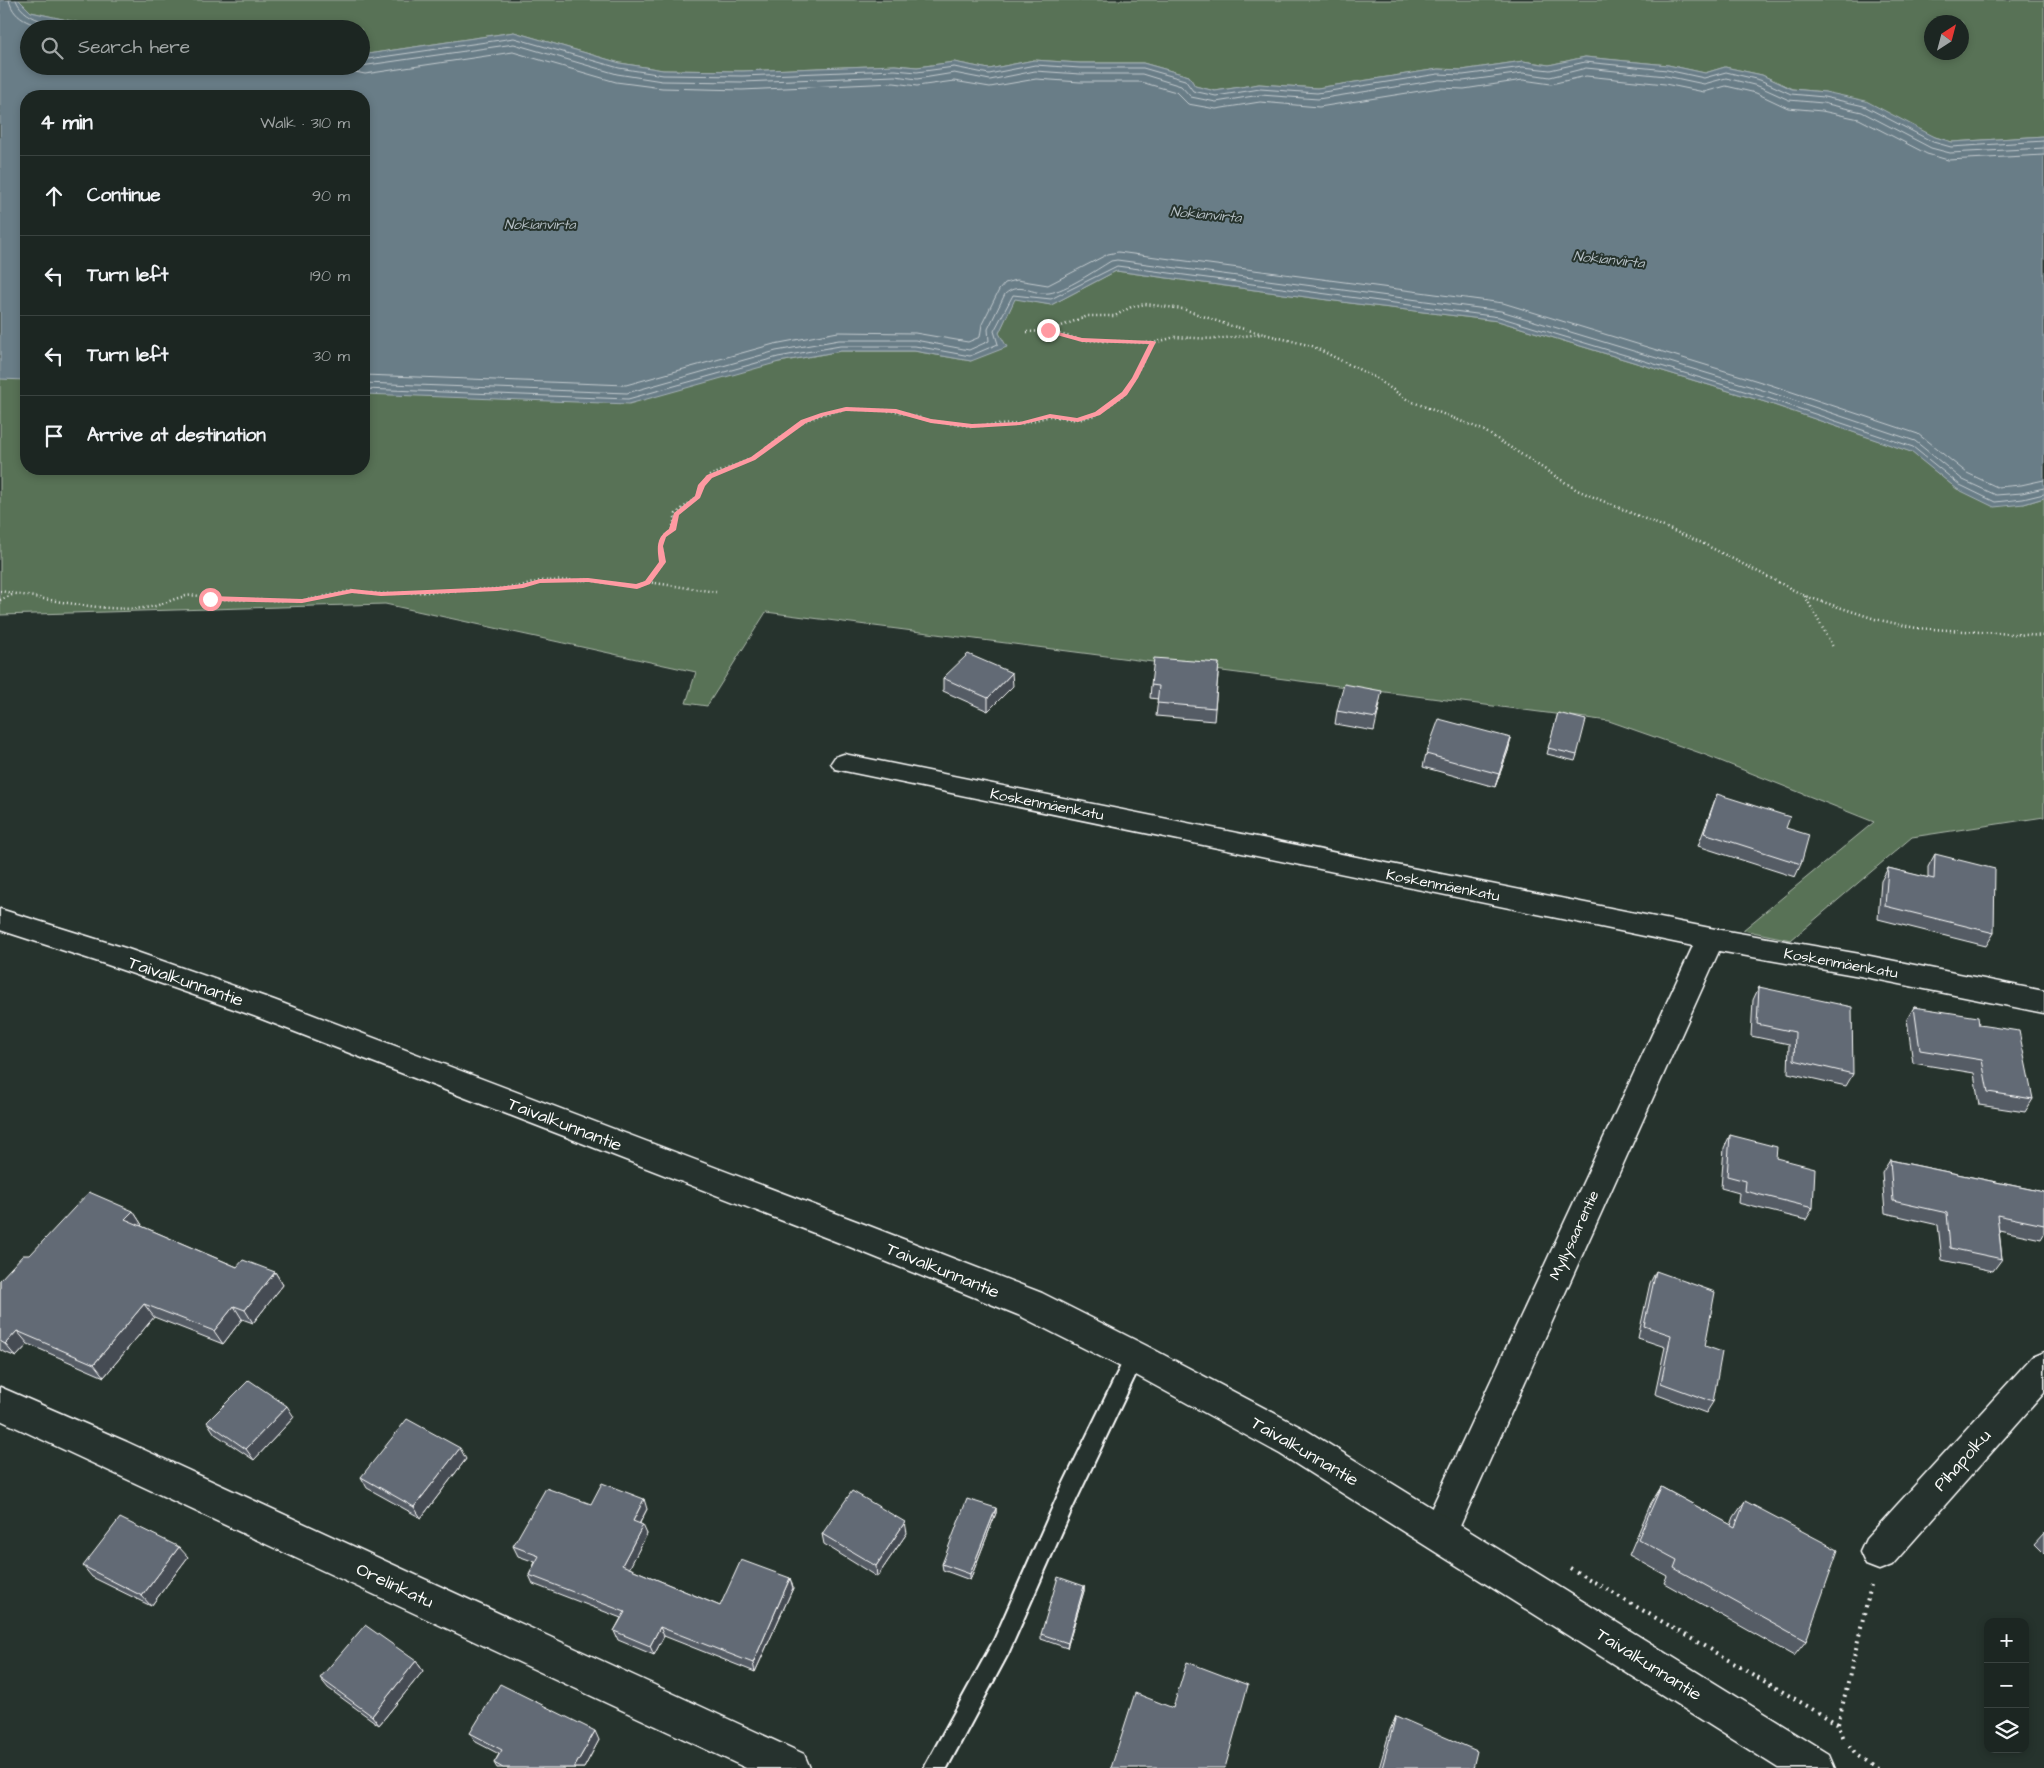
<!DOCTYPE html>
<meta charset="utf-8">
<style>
:root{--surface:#1c2622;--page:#252e2a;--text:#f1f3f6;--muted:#a0a5a5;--line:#3a4340}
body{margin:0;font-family:"Architects Daughter",sans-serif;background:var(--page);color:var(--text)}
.controls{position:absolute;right:15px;bottom:15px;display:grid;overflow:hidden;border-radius:10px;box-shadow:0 2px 8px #0003}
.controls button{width:45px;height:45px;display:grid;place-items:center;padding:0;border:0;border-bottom:1px solid var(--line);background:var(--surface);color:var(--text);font:25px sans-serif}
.compass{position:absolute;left:1924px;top:15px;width:45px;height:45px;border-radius:50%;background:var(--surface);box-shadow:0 2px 8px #0003;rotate:36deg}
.stop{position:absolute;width:15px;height:15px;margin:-11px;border:4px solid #ff9aa2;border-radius:50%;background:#fff}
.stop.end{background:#ff9aa2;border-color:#fff;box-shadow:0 1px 5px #0008}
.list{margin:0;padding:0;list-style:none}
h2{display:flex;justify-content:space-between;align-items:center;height:65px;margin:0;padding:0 20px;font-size:21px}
h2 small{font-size:16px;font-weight:400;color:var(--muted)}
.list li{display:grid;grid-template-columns:32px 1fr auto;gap:15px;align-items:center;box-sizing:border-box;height:80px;padding:0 20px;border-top:1px solid var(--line)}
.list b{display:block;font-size:19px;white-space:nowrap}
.list em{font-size:16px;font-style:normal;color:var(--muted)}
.icon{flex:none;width:28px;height:28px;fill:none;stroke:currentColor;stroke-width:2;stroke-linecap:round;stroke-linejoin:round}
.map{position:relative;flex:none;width:2044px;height:1768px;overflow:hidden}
.search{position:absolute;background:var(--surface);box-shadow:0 2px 8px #0003;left:20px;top:20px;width:350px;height:55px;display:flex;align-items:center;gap:12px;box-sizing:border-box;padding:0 18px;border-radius:28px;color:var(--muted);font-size:19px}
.panel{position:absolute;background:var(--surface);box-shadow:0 2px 8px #0003;left:20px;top:90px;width:350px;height:385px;border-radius:20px}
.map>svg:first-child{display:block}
.green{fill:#597257;stroke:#acb8ab;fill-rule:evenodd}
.water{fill:#697d87;stroke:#a5b1b7}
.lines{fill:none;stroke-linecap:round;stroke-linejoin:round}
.shore{stroke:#c3cbcf;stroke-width:1}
.lane-casing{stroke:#fff;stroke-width:4}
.street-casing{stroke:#fff;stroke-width:3}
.secondary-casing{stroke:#fff;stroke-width:3}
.path-far1{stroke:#fff;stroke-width:2.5;stroke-dasharray:1 3;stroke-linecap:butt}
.path{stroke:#fff;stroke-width:4;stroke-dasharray:2 5;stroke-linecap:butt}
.lane{fill:#26332d;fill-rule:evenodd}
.street{fill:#26332d;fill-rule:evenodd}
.secondary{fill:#26332d;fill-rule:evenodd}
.wall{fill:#545c65;stroke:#fff}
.shaded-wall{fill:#454b52;stroke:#fff}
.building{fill:#626b75;stroke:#fff}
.route{fill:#ff9aa2}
.labels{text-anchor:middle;stroke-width:4;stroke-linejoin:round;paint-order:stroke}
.far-water-label{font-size:14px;font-style:italic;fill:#b4bec3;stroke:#26332d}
.street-label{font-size:15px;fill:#fff;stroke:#26332d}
.near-street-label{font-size:18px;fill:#fff;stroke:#26332d}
</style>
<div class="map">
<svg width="2044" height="1768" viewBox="0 0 2044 1768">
<rect width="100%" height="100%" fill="#26332d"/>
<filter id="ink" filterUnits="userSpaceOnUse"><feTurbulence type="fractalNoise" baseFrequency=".02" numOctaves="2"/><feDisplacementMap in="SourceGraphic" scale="10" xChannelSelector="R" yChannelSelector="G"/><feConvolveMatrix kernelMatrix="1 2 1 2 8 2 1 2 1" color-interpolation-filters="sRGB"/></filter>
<g filter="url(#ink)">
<g class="green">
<path d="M19,0h2025v136l-92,6 -17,-5 -110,-45 -33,-3 -30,-14 -37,-8 -20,6 -37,-8 -83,-8 -36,8 -26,-4 -61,9 -24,-1 -121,19 -58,-4 -44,7 -20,-5 -6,-10 -46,-13h-63l-46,-3 -45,9 -35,-7 -37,5 -22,-2 -153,6 -79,-1 -43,-7 -106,-31 -153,23v-26h-254l-76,-17zM1932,22h30v30h-30z"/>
<path d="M1116,271l241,33 141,17 267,81 147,50 45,37 67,15 20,-6v319l-132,20 -121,103 -48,-10 131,-108 -171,-68 -94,-33 -843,-109 -59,94 -21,-3 10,-31 -311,-68 -385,11v-238l26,1v91h338v-76l415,-31 62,-11h73l57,10 28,-28 16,-35 36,7z"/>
</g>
<path class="water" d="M0,0h19l12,12 76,17h-78v37h332v-11l153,-23 106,31 43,7 79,1 153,-6 22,2 37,-5 35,7 45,-9 46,3h63l46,13 6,10 20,5 44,-7 58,4 121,-19 24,1 61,-9 26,4 36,-8 83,8 37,8 20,-6 37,8 30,14 33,3 41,9 69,36 17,5 92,-6v362l-20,6 -30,3 -37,-18 -46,-37 -146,-50 -267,-81 -141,-17 -241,-33 -65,34 -36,-6 -16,34 8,14 -36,14 -57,-10h-73l-62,11 -150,42 -265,-10v-298h-338v284l-26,-1z"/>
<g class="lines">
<g class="shore">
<path d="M9,0c5,22 26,25 45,29"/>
<path d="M16,0c9,24 46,25 68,29"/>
<path d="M361,60l153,-22 105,30 44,7 79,1 153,-6 22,2 37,-5 35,7 46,-9 45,3h63l42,12 8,11 23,5 44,-7 57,4 121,-19 25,1 60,-8 27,3 35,-8 82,8 37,8 22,-6 34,8 31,14 33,3 40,9 69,36 18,5 93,-6"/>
<path d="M347,66l8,6 10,2 148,-22 103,30 46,6 80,2 152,-7 23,3 37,-5 36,6 46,-8 44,3h61l35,10 12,12 28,5 44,-7 59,5 120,-19 25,1 59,-9 28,4 35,-8 79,8 39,8 22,-6 30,7 32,15 34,3 37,8 68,35 21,6 96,-5"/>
<path d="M361,66l153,-22 103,30 45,7 80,1 153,-6 22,3 37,-6 36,7 45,-9 45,3h62l39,12 10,11 25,5 44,-7 58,4 121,-19 24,1 60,-8 27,4 36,-9 80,8 38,8 22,-6 32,8 31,14 34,3 39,9 69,36 19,5 94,-5"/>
<path d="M364,375l262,10 148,-41 64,-12 77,1 53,9 12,-5 2,-13 17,-34 6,-7 12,-3 31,5 60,-31 10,-2 385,51 268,82 147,49 49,39 30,14 24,-2 23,-5"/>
<path d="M364,383l263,10 149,-42 63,-11h76l54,10 20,-9 -1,-12 17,-35c15,-13 27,1 44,-1 16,-2 47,-23 62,-32l6,-1 384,51 268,81 146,49 48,39 33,15 26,-2 22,-5"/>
<path d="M364,389l264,10 150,-42 62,-11h75l55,10 28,-12 -4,-13 19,-36 38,4 66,-33 382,51 268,81 146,49 47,38 35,17 28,-3 21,-5"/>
</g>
<defs>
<path id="lane" d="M1135,1349l7,2 2,6 -72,152 -64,145 -61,114h-23l70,-128 64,-145 70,-144z"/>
<g id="street">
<path d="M844,754l866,174 150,26 184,37v22l-184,-37 -141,-25 -267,593 -13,5 -13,-5 -5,-13 272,-585 -858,-177 -4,-6 4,-6z"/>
<path d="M2044,1352v41l-152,172 -13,5 -13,-5 -6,-13 6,-13 166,-182z"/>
<path d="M0,1387l127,55 677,312 6,14h-64l-746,-348z"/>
</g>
<path id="secondary" d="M0,909l125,39 149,52 598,227 170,66 105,53 159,84 523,324 6,14h-57l-498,-314 -157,-86 -105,-53 -168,-68 -596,-231 -149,-52 -105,-34z"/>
</defs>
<use href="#lane" class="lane-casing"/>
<use href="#street" class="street-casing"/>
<use href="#secondary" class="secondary-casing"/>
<g class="path-far1">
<path d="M1048,331l34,9 71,3"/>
<path d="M1027,332l21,-1 40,-15h27l16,-9 14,-3 38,5 45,16 84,21 62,31 34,23 75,30 94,60 125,53 103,53 70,23 41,9 128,8"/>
<path d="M648,582l68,10"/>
<path d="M0,591c43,7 101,21 144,17 25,-2 39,-20 66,-9l92,2 49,-10 30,3 116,-5 26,-3 17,-5 48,-1 49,7 11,-5 15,-20 -1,-18 3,-7 7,-7 4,-16 22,-18 4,-11 8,-9 43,-18 51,-37 19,-7 23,-5 50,2 35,10 41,5 48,-2 30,-8 28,4 20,-6 27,-21 28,-50 22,-6 40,2 47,-5"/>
<path d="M1805,596l28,51"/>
<path d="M0,600l12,-5"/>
</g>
<g class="path">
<path d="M1570,1568l268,156 6,15"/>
<path d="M1838,1724l33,-138"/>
<path d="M1849,1746l7,9 21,13"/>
</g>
<use href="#lane" class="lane"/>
<use href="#street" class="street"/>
<use href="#secondary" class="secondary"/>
</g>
<g class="wall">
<path d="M1219,663l-5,58 -58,-5 2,-17 -8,-1 1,-13z"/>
<path d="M943,678l70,8 -25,25 -45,-20z"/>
<path d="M1380,704l-6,27 -39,-7 2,-13z"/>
<path d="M1558,713l19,42 -2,6 -28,-7z"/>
<path d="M1511,738l-3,13 -13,36 -72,-20 3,-13z"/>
<path d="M1717,794l84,70 -6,13 -97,-31z"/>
<path d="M1935,854l59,79 -8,13 -108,-27 3,-38 7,-13 40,10v-11z"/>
<path d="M1759,987l94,87 -7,12 -58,-13 1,-29 -38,-8 2,-36z"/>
<path d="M1914,1007l65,18 54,74 -8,13 -46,-7 -5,-32 -61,-10 -6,-44z"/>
<path d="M1730,1135l46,23 37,50 -7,12 -68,-17 1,-10 -18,-5 3,-40z"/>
<path d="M1890,1160l154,32v42l-3,5 -42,-9 3,29 -9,12 -51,-11 -4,-35 -53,-12 -3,-40z"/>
<path d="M133,1211l9,14 -1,1 96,41 38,5 8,13 -30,38 -11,-4 -19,25 -69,-27 -50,60 -76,-33 -12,13 -16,-7v-70l30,-25z"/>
<path d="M1656,1271l49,75 8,56 -7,11 -51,-19 10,-47 -27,-9 12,-55z"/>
<path d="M294,1417l-40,43 -39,-26 -8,-12z"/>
<path d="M466,1459l-45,59 -54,-30 -6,-11z"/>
<path d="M1661,1487l70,38 3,-8 11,-16 61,140 -12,15 -130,-73 3,-7 -38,-21 22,-52z"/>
<path d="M591,1504l56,5 -7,14 7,11 -18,34 91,38 70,-28 3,10 -38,84 -91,-36 -10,19 -36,-15 -4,-9 7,-13 -88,-34 -4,-9 6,-13 -17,-6 -5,-10z"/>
<path d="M996,1508v5l-26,67 -27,-10 -1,-6z"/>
<path d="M907,1533l-30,44 -53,-33 -2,-10z"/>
<path d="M2044,1533v21l-10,-10z"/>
<path d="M188,1557l-37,49 -59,-29 -9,-11z"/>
<path d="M1084,1586v5l-17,57 -26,-9v-5z"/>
<path d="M416,1661l7,10 -44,54 -51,-37 -8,-10z"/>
<path d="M1396,1716l77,52h-94l11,-38z"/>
<path d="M470,1733l129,7 -15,28h-87l-3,-5 5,-9 -23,-12z"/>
</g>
<g class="shaded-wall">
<path d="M1012,673l1,13 -25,25v-13z"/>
<path d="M1511,738l-3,13 -13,36 4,-13z"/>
<path d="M133,1211l9,14 -8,8 -9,-14z"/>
<path d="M275,1272l8,13 -30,38 -8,-13z"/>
<path d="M144,1304l10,13 -50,60 -10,-13z"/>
<path d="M234,1306l8,13 -19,25 -9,-13z"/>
<path d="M17,1331l11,13 -12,13 -11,-13z"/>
<path d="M287,1406l7,11 -40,43 -8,-11z"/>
<path d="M460,1448l6,11 -45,59 -7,-11z"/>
<path d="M644,1499l3,10 -11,21 -3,-9z"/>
<path d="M996,1508v5l-26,67v-6z"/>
<path d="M905,1522l2,11 -30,44 -1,-11z"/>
<path d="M643,1525l4,9 -21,41 -4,-10z"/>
<path d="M179,1547l9,10 -37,49 -9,-10z"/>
<path d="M790,1578l3,10 -38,84 -2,-9z"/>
<path d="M1084,1586v5l-17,57 1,-5z"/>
<path d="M660,1627l4,9 -10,19 -4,-9z"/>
<path d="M416,1661l7,10 -44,54 -7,-9z"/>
<path d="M595,1731l4,9 -15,28h-10z"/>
</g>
<g class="building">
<path d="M968,654l44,19 -24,25 -45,-20z"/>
<path d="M1154,658l65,5 -4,45 -58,-5 2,-17 -8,-1z"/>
<path d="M1344,684l38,7 -6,27 -39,-7z"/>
<path d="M1558,713l28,7 -9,35 -29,-7z"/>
<path d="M1439,719l72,19 -12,36 -73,-20z"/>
<path d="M1717,794l73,23 -4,11 23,7 -8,29 -97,-31z"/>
<path d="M1935,854l60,15 -1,64 -109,-27 3,-38 46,11z"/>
<path d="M1759,987l93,20 1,67 -59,-14 1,-28 -38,-8z"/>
<path d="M1914,1007l64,10 1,8 40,6 14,68 -45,-7 -6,-32 -62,-10z"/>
<path d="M1730,1135l47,12 -1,11 39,10 -2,40 -68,-17 1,-10 -19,-5z"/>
<path d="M1890,1160l154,32v33l-47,-10 5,44 -52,-11 -3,-35 -54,-12z"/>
<path d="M89,1192l44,19 -8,8 112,48 6,-7 32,12 -30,38 -11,-4 -20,25 -70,-27 -50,60 -77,-33 -12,13 -5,-3v-61l23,-25h7z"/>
<path d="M1656,1271l59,21 -10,54 17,6 -9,50 -52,-19 10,-48 -27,-9z"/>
<path d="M249,1380l38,26 -41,43 -39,-27z"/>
<path d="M407,1419l53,29 -46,59 -53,-30z"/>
<path d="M602,1483l42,16 -11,22 10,4 -21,40 98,41 21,-46 49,18 -37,85 -93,-36 -10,19 -36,-15 11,-19 -96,-37 10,-19 -26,-10 33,-58 45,16z"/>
<path d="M1661,1487l74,40 10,-26 93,49 -32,91 -132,-73 3,-8 -39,-21z"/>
<path d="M852,1491l53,31 -29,44 -54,-32z"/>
<path d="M967,1499l29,9 -26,66 -28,-10z"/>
<path d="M120,1518l59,29 -37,49 -59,-30z"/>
<path d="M1058,1577l26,9 -16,57 -27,-9z"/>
<path d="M365,1625l51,36 -44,55 -52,-38z"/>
<path d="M1187,1662l61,23 -23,83h-114l24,-75 38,15z"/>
<path d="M500,1684l95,47 -21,37h-71l-9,-5 8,-13 -32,-17z"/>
<path d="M1396,1716l81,35 -4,17h-91z"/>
</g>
</g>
<path class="route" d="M1046,329l36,9 71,3 3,1 -18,36 -11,17 -27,20 -22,7 -28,-4 -30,7 -48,3 -41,-5 -36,-10 -49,-2 -22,5 -18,7 -51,37 -43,18 -7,8 -5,12 -21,17 -3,15 -10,7 -3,9 3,16 -16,22 -13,5 -49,-7 -48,1 -17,5 -26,3 -116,5 -29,-3 -50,10 -92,-2 -4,-2 4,-3 92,3 50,-10 29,3 116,-5 25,-3 18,-5 48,-1 48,6 9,-3 14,-19c-2,-15 -3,-24 10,-33l5,-16 21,-17 3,-11 9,-10 44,-18 50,-37 20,-7 25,-6 50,2 35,10 41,5 48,-2 30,-8 27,4 18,-6 27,-20 10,-14 17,-34 -67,-2 -36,-10z"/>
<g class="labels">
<g class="far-water-label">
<text transform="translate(1206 214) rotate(5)" y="5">Nokianvirta</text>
<text x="540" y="229">Nokianvirta</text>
<text transform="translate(1609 259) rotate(6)" y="5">Nokianvirta</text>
</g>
<g class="street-label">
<text transform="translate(1047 804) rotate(11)" y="5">Koskenmäenkatu</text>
<text transform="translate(1443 885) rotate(11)" y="5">Koskenmäenkatu</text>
<text transform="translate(1841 963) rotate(10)" y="5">Koskenmäenkatu</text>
<text transform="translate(1574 1235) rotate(-65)" y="5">Myllysaarentie</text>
</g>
<g class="near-street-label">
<text transform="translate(186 981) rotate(19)" y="6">Taivalkunnantie</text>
<text transform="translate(565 1124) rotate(21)" y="6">Taivalkunnantie</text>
<text transform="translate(943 1270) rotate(22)" y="6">Taivalkunnantie</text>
<text transform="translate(1305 1451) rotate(30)" y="6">Taivalkunnantie</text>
<text transform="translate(1962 1460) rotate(-48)" y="6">Pihapolku</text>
<text transform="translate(395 1585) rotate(25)" y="6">Orelinkatu</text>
<text transform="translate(1649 1664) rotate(32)" y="6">Taivalkunnantie</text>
</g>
</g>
</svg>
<div class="controls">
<button>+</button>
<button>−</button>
<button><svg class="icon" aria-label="layers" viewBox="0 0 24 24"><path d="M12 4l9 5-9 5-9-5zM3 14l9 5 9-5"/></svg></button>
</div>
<svg class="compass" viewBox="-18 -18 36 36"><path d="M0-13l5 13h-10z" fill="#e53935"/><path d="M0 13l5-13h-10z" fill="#a0a5a5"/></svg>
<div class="stop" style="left:210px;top:599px"></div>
<div class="stop end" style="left:1048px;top:330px"></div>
<div class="search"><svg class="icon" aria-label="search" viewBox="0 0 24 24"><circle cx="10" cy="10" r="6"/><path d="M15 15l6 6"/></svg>Search here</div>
<section class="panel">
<h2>4 min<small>Walk · 310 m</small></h2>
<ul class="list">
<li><svg class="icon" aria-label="ahead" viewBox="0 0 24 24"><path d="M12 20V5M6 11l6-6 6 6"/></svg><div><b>Continue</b></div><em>90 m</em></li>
<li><svg class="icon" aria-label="left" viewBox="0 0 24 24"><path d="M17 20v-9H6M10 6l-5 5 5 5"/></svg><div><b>Turn left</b></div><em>190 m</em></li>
<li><svg class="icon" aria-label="left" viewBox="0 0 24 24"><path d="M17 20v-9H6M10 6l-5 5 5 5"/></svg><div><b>Turn left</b></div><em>30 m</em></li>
<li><svg class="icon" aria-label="arrive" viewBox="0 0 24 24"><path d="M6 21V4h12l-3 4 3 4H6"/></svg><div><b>Arrive at destination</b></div></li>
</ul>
</section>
</div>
